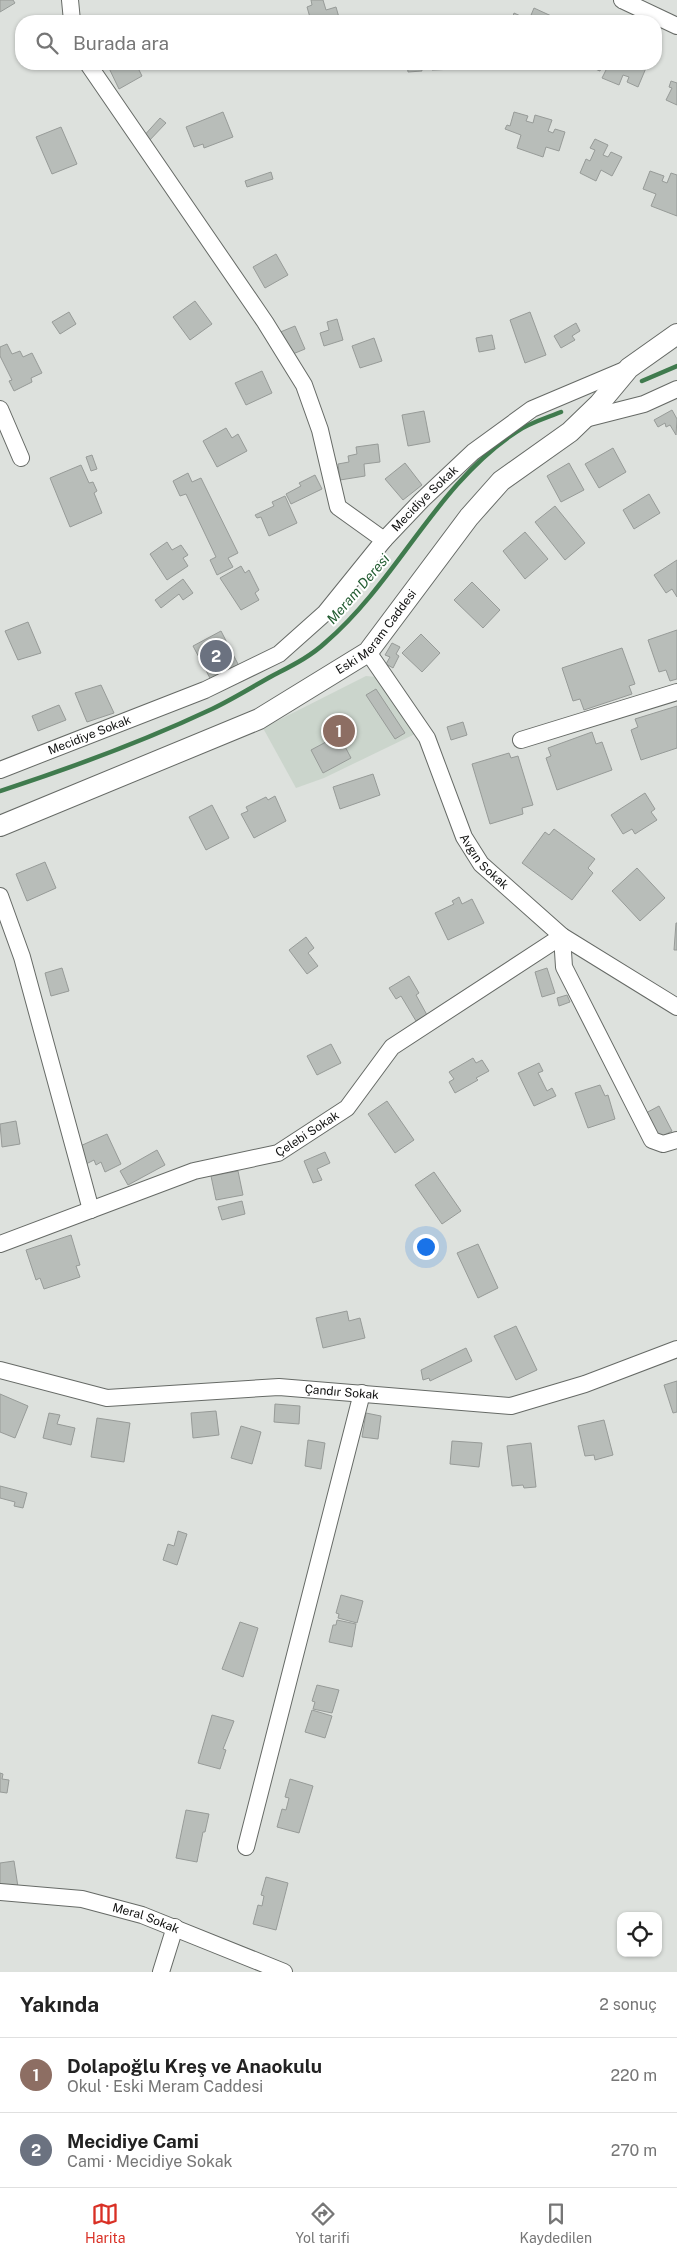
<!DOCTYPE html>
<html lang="tr">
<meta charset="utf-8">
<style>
:root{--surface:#fff;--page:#f6f6f6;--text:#222;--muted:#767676;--line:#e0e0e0;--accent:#d93025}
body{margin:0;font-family:"Public Sans",sans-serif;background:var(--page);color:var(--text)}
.controls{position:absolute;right:15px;bottom:15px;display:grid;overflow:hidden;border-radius:10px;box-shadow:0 1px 4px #0004}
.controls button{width:45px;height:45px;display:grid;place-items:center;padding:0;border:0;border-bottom:1px solid var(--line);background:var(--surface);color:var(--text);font:25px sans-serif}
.you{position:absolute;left:425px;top:1246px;width:18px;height:18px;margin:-12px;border:4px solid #fff;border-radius:50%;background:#1a73e8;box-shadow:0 0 0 8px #1a73e833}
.badge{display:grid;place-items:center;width:32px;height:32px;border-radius:50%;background:var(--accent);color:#fff;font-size:16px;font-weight:700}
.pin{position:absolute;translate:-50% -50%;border:2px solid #fff;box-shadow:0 1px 5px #0006}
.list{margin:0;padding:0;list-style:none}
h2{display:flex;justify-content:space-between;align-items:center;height:65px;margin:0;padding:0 20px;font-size:21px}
h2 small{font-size:16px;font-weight:400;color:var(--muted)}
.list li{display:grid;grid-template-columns:32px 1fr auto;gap:15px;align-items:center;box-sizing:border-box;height:75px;padding:0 20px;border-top:1px solid var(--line)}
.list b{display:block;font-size:19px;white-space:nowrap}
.list p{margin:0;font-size:16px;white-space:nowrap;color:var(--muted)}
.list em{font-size:16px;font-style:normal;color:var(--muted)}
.icon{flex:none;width:28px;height:28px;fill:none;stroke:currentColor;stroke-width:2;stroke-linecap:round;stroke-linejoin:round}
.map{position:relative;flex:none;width:677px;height:1972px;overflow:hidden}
.search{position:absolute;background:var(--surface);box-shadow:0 1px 4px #0004;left:15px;right:15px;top:15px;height:55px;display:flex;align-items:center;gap:12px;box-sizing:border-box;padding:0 18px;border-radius:20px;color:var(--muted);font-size:19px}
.sheet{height:215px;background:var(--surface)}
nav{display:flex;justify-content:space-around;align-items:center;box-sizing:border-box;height:70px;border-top:1px solid var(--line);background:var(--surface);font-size:14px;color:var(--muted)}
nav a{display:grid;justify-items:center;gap:2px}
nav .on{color:var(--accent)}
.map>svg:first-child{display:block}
.built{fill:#cbd5cc}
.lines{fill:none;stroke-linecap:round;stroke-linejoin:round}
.stream{stroke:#407b4e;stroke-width:4.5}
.building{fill:#b8bdb9;stroke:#979b98}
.minor-casing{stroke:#666a66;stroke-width:18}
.tertiary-casing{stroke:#666a66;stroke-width:22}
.minor{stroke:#fff;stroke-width:16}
.tertiary{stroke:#fff;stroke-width:20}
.labels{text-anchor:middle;stroke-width:4;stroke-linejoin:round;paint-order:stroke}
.street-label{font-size:12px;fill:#101110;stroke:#fff}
.water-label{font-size:14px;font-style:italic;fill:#225c31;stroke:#fff}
</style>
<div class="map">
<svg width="677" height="1972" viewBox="0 0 677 1972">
<rect width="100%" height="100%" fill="#dde1dd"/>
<path class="built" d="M366,676l11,1 38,57 -91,44 -28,10 -33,-60z"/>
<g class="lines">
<g class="stream">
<path d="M642,381l35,-15"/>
<path d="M0,791c71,-23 144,-50 212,-82 21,-10 40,-22 60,-33 19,-10 38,-19 54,-34 72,-62 110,-157 190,-210 13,-9 30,-14 45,-20"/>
</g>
</g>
<g class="building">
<path d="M0,0h13l2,3 -15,9z"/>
<path d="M311,0h12l3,10 10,-3 4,14h-29l-4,-14 5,-2z"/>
<path d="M534,8l26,12 -1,1h-45l-2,-2 2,-6 15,7z"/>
<path d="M107,64h29l6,12 -23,13z"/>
<path d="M407,64h48v5l-23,1 -1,-6 -10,1 1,6 -14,1z"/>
<path d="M588,64h48l10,4 -8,19 -11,-5 2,-5 -6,-2 -4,10 -17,-7 5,-10 -5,-2 -2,5 -12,-5z"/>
<path d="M671,81l6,2v22l-11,-5 6,-12 -3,-1z"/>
<path d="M223,112l10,25 -29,11 -1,-4 -9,3 -8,-20z"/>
<path d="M514,112l14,4 -2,5 7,2 2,-8 17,5 -4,11 5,2 2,-4 10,3 -6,19 -13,-4 -3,10 -26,-9 4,-13 -16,-6 2,-4 3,1z"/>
<path d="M160,118l6,5 -19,20 -5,-5z"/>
<path d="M61,127l16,37 -25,10 -16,-37z"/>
<path d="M595,139l13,6 -5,10 5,2 3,-5 11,5 -10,19 -11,-6 -5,11 -16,-8 6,-14 4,2 5,-11 -5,-2z"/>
<path d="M650,171l14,5 -2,5 5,2 4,-10 6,2v41l-26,-10 5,-12 -13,-5z"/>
<path d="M271,172l2,7 -26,8 -2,-6z"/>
<path d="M276,254l12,21 -23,13 -12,-21z"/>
<path d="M195,301l17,23 -22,16 -17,-23z"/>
<path d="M69,312l7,12 -16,10 -8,-12z"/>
<path d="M530,312l16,43 -21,8 -15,-43z"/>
<path d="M337,319l6,21 -19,6 -4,-13 9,-3 -2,-8z"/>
<path d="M576,323l4,8 -8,5 3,4 -14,8 -7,-12z"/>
<path d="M295,326l10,23 -17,7 -10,-23z"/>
<path d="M492,335l3,14 -16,3 -3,-14z"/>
<path d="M374,338l8,23 -22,7 -8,-22z"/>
<path d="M7,344l5,10 8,-3 3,6 9,-4 10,20 -11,5 1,4 -18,9 -5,-10 3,-1 -12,-24v-9z"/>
<path d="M262,371l10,22 -26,12 -11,-22z"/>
<path d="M672,410l5,9 -1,16 -6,-10 -4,2 -1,-4 -7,4 -4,-7z"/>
<path d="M424,411l6,31 -22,4 -6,-31z"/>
<path d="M226,428l6,10 6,-4 9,17 -30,16 -14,-26z"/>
<path d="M378,444l2,18 -16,2 1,12 -25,4 -2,-16 11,-2 -1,-6 9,-2 -1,-7z"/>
<path d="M613,448l13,24 -27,16 -14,-24z"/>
<path d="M92,455l5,14 -6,2 -5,-14z"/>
<path d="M405,463l17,22 -19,15 -18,-21z"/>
<path d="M569,463l15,27 -23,12 -14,-26z"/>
<path d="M81,465l8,18 4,-1 4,9 -3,2 8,20 -32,14 -20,-49z"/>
<path d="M188,473l4,9 9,-4 37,75 -10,5 5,9 -16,8 -7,-15 6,-3 -30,-63 -6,2 -7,-15z"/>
<path d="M315,475l7,14 -31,15 -5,-10 15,-8 -2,-3z"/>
<path d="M649,494l11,19 -26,16 -11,-19z"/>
<path d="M285,496l12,27 -28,13 -8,-19 -4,1 -2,-3 19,-9 -2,-4z"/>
<path d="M555,506l30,37 -20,17 -30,-38z"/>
<path d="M525,532l23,27 -23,20 -22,-28z"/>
<path d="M167,542l5,8 9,-5 7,10 -5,3 5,8 -21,14 -17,-26z"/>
<path d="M677,560v37l-5,-8 -6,4 -12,-18z"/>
<path d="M241,566l4,7 4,-3 10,20 -4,3 4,7 -18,10 -21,-32z"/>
<path d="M183,579l10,14 -10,7 -4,-6 -18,14 -6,-8z"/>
<path d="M472,582l28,28 -17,18 -29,-28z"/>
<path d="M28,622l13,31 -23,7 -13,-29z"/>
<path d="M677,630v49l-7,2 -4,-11 -7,2 -11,-32z"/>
<path d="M221,631l18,35 -28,14 -18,-34z"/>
<path d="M421,634l19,19 -18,19 -20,-19z"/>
<path d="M392,643l8,4 -4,7 3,2 -6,12 -7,-4 4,-7 -5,-2z"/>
<path d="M622,648l13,36 -6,2 3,8 -48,16 -4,-11 -7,2 -11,-33z"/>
<path d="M101,685l13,28 -27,9 -12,-29z"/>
<path d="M376,689l29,44 -10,6 -29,-44z"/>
<path d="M59,705l7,15 -28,11 -6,-15z"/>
<path d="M677,706v42l-36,12 -10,-30 7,-3 -3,-8z"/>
<path d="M463,722l4,13 -16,5 -4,-13z"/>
<path d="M592,732l4,12 6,-2 10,28 -55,20 -11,-32 5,-2 -3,-8z"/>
<path d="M339,735l12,23 -28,15 -12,-23z"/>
<path d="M509,753l2,5 7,-2 15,49 -11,3 1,6 -33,10 -18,-60z"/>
<path d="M373,774l7,21 -40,14 -7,-22z"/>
<path d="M645,793l10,16 -4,3 6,8 -22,14 -3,-5 -9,5 -12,-19z"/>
<path d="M275,796l11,25 -32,17 -13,-24 7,-3 -2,-4 20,-10 2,3z"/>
<path d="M212,805l17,33 -23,12 -17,-33z"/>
<path d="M554,829l41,30 -7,9 5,5 -21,27 -50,-37 23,-31 4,3z"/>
<path d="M45,862l11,26 -29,13 -11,-27z"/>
<path d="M637,868l28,30 -25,23 -28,-30z"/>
<path d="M459,897l3,7 10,-5 12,24 -36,17 -13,-27 19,-9 -2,-3z"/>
<path d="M676,923h1v27h-3z"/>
<path d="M306,937l8,11 -6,5 10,13 -11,8 -18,-24z"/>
<path d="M62,968l7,23 -18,5 -6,-23z"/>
<path d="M547,968l8,25 -13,4 -7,-25z"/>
<path d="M409,976l10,17 -3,2 11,20 -11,6 -15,-25 -5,3 -7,-11z"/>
<path d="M567,995l3,7 -11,4 -2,-8z"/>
<path d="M331,1044l10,19 -24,12 -10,-19z"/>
<path d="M473,1058l3,5 6,-3 7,11 -13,7 2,2 -23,13 -6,-11 5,-3 -5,-7z"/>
<path d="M539,1063l4,8 -5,2 9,18 5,-3 4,8 -22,10 -16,-33z"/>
<path d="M600,1085l5,11 3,-1 7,24 -27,9 -13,-35z"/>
<path d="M387,1101l27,39 -19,13 -27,-39z"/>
<path d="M659,1106l13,25 -15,8 -13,-25z"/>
<path d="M16,1121l4,23 -18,3 -2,-23z"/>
<path d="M107,1134l14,30 -16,8 -4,-10 -5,3 -2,-5 -8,4 -8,-17z"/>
<path d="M157,1150l8,15 -37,20 -8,-14z"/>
<path d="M325,1152l5,11 -13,6 5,11 -9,3 -9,-22z"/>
<path d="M238,1171l5,24 -27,5 -5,-24z"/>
<path d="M434,1172l27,39 -19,13 -27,-39z"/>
<path d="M242,1201l3,13 -23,6 -4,-13z"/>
<path d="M71,1235l9,30 -4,1 4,11 -36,12 -4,-11 -4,2 -10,-30z"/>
<path d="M478,1244l20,44 -20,10 -21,-45z"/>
<path d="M347,1311l2,10 11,-3 5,20 -42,10 -7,-30z"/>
<path d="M516,1326l21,44 -21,10 -22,-44z"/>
<path d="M466,1348l6,13 -42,20 -1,-3 -6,2 -2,-10z"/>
<path d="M677,1381v31l-4,1 -9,-28z"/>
<path d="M0,1394l28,12 -13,32 -15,-6z"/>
<path d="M275,1404l25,2 -1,18 -25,-2z"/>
<path d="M216,1411l3,24 -26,3 -2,-25z"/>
<path d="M49,1413l11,2 -3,9 18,4 -4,17 -28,-7z"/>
<path d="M366,1413l15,3 -3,23 -16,-2z"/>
<path d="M97,1418l33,5 -6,39 -33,-5z"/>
<path d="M604,1420l9,35 -18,5 -1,-5 -9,1 -7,-30z"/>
<path d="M241,1426l20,6 -9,32 -21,-6z"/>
<path d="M308,1440l17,3 -4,26 -16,-3z"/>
<path d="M452,1441l30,2 -3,24 -29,-3z"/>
<path d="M531,1443l5,44 -12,1 -1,-3 -11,1 -5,-40z"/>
<path d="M0,1486l27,7 -4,15 -9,-2 1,-4 -15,-4z"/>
<path d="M178,1531l9,3 -10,31 -14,-5 5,-16 6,2z"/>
<path d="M341,1595l22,6 -6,22 -19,-5 1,-4 -3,-1z"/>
<path d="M337,1620l19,4 -4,23 -23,-5 4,-17h3z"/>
<path d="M240,1622l18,6 -15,49 -21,-8z"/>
<path d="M317,1685l22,5 -7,23 -19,-4 2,-7 -3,-1z"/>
<path d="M312,1710l20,6 -7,22 -20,-6z"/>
<path d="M212,1715l22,6 -11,28 3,1 -6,19 -22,-6z"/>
<path d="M0,1773l3,1 -1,5 7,1 -2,13 -7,-1z"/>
<path d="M290,1779l23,7 -14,47 -22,-6 5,-18 4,1 3,-12 -4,-1z"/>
<path d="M186,1810l23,4 -4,18h-2l-6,30 -21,-4z"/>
<path d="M14,1861l4,26 -18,3v-27z"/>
<path d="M266,1877l22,6 -12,47 -23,-6 5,-19 4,1 2,-10 -3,-1z"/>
</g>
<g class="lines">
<defs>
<g id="minor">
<path d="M70,0l2,21"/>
<path d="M622,0l55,26"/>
<path d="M88,64l177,258 39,63 16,45 18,77 46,33"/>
<path d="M0,409l21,49"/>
<path d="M585,419l59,-15 33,-15"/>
<path id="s1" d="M368,652l59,86 37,99 17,27 81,72 115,71"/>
<path d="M521,740l156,-48"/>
<path id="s2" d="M0,770l205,-80 74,-36 46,-41 59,-73 38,-40 51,-48 59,-43 97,-41"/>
<path d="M0,896l22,61 69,253"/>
<path id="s3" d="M0,1244l194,-73 84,-18 69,-45 45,-61 170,-111 2,31 88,173 11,4 14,-4"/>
<path id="s4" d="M0,1370l107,28 172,-11 232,19 74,-22 92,-35"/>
<path d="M246,1847l116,-454"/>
<path id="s5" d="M0,1892l82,7 60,16 142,57"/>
<path d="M161,1972l14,-45"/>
</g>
<g id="tertiary">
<path id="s6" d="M0,826l259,-107 109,-67 101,-135 32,-36 69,-49 29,-28 30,-36 48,-34"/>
</g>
</defs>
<use href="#minor" class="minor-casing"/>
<use href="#tertiary" class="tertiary-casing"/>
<use href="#minor" class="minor"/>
<use href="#tertiary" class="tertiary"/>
</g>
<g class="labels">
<g class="street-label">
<text dy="4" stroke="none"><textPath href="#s2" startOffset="516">Mecidiye Sokak</textPath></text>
<text dy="4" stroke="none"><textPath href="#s6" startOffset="428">Eski Meram Caddesi</textPath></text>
<text dy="4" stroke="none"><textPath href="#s2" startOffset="96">Mecidiye Sokak</textPath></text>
<text dy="4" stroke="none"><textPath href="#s1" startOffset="242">Avgın Sokak</textPath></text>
<text dy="4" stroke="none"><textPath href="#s3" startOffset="328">Çelebi Sokak</textPath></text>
<text dy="4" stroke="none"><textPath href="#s4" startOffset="346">Çandır Sokak</textPath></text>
<text dy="4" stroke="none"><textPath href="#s5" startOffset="149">Meral Sokak</textPath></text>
</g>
<g class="water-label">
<text transform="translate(358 589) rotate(-49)" y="5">Meram Deresi</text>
</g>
</g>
</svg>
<div class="controls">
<button><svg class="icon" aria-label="locate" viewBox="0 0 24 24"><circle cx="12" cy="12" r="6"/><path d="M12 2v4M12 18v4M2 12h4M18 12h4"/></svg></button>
</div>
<div class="you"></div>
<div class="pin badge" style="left:339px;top:731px;background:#8d6e63">1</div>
<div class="pin badge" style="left:216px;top:656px;background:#6b7280">2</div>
<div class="search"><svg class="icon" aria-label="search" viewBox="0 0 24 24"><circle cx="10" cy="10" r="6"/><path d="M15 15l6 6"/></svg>Burada ara</div>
</div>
<section class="sheet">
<h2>Yakında<small>2 sonuç</small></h2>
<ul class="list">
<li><span class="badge" style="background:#8d6e63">1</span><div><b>Dolapoğlu Kreş ve Anaokulu</b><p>Okul · Eski Meram Caddesi</p></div><em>220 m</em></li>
<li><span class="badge" style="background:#6b7280">2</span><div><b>Mecidiye Cami</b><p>Cami · Mecidiye Sokak</p></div><em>270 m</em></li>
</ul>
</section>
<nav>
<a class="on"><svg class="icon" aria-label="map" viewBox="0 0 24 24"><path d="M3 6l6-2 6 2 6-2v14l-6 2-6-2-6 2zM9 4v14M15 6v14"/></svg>Harita</a>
<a><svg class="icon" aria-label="directions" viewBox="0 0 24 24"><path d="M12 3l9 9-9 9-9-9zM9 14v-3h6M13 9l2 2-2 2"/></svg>Yol tarifi</a>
<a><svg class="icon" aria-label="saved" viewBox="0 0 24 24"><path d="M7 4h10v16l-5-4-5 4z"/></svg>Kaydedilen</a>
</nav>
